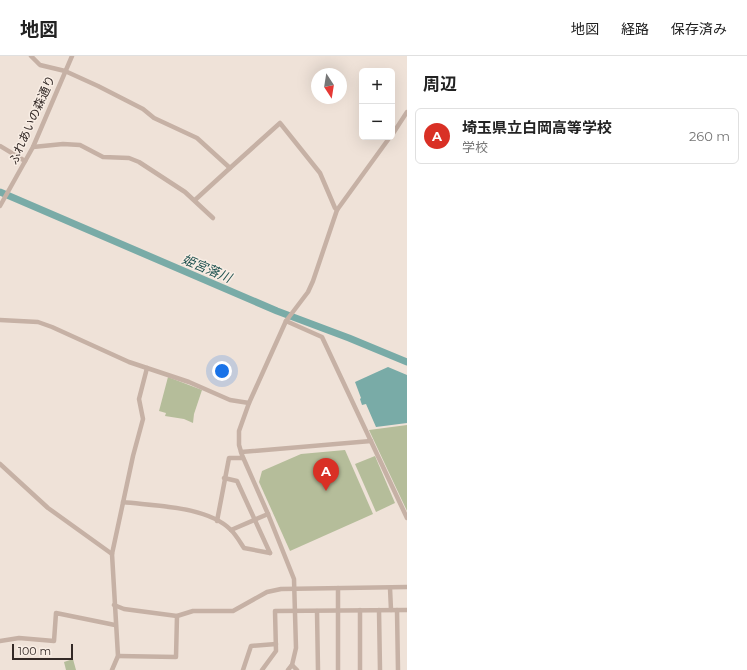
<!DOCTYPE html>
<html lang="ja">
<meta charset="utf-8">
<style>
:root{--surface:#fff;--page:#f6f6f6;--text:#222;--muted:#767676;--line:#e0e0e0;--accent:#d93025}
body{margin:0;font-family:Montserrat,"Noto Sans JP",sans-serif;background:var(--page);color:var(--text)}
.controls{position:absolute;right:12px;top:12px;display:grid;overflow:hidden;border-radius:6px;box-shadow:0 4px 16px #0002}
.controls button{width:36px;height:36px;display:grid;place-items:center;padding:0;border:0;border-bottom:1px solid var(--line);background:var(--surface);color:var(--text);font:20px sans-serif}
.compass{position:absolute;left:311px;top:12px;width:36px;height:36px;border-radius:50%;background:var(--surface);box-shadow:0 4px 16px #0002;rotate:168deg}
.scale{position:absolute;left:12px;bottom:10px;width:61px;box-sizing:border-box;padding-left:4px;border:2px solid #332926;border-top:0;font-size:11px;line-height:14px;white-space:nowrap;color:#332926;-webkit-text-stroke:3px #f8ede4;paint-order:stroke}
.you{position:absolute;left:222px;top:315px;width:14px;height:14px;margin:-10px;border:3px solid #fff;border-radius:50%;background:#1a73e8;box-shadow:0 0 0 6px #1a73e833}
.badge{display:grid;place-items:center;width:26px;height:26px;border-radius:50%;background:var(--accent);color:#fff;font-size:13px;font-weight:700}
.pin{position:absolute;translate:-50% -33px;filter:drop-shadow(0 1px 2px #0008)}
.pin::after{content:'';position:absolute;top:21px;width:14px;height:12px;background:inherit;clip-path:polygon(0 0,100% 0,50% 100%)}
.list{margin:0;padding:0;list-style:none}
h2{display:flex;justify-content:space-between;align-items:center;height:52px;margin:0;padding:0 16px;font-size:17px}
h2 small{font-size:13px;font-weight:400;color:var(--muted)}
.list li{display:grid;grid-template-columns:26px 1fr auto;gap:12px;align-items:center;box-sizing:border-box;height:56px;margin:0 8px 8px;padding:0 8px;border:1px solid var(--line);border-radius:6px}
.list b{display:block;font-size:15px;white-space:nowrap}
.list p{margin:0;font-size:13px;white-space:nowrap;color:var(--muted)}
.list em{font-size:13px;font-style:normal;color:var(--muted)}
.map{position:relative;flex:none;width:407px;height:614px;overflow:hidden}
header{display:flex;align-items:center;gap:24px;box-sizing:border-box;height:56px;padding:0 20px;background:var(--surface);border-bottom:1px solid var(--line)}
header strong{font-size:19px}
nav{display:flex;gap:22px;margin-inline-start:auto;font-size:14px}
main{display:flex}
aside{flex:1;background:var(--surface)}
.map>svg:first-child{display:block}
.green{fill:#b5bd9a}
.water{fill:#79aba7}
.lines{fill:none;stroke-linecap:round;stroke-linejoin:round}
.river{stroke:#79aba7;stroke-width:7}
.minor{stroke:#c6b1a5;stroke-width:4.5}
.labels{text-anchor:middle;stroke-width:3;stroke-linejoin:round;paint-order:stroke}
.street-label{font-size:12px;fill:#332926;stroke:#f8ede4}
.water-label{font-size:13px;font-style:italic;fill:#1e514f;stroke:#f8ede4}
</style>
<header>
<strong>地図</strong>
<nav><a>地図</a><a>経路</a><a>保存済み</a></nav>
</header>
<main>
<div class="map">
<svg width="407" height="614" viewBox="0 0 407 614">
<rect width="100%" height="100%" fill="#efe2d8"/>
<g class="green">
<path d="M168,321l34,13 -8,24 -1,9 -9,-4 -19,-3 1,-3 -7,-2z"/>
<path d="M407,369v86l-38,-81z"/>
<path d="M345,394l28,64 -83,37 -31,-69 3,-11 39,-17z"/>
<path d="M375,400l20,47 -19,9 -21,-48z"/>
<path d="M73,603l3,11h-10l-2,-8z"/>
</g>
<path class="water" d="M388,311l19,8v48l-31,4 -10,-23 -4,1 -2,-6 1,-1 -6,-16z"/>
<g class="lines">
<path class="river" d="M0,136l277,119 72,27 58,24"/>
<g class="minor">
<path d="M31,0l9,9 25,6 33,15 45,23 11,9 43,20 33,30 50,-45 40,50 15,35 2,2"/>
<path d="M392,79l15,-23"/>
<path d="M0,90l25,15"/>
<path d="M33,91l30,-3 17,1 23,12 26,1 10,4 46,30 28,26"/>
<path d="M195,144l35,-32"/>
<path d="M0,150l33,-59 39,-91"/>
<path d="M0,264l38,2 14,5 77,35 60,20 41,18 19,3"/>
<path d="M286,265l36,16 85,181"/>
<path d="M241,396l130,-11"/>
<path d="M0,408l48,44 64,46"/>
<path d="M224,422l13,3 33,72"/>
<path d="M123,446c32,4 84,4 108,28 5,5 9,12 13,18l26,5"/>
<path d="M217,465l12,-63h14"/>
<path d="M231,474l37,-16"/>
<path d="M338,532v82"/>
<path d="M390,532l1,22"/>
<path d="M114,549l10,4 53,7 16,-5h40l34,-19 14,-3 126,-2"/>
<path d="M360,554v60"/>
<path d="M379,554l1,60"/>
<path d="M397,554l1,60"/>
<path d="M317,555l1,59"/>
<path d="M0,585l19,-3 35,3 2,-28 59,12"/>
<path d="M118,600l58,1 1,-41"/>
<path d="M292,609l5,5"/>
<path d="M112,614l6,-14 -6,-102 21,-98 10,-37 -4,-20 8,-31"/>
<path d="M243,614l8,-24 25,-2"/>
<path d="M262,614l14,-19 -1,-40 132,-1"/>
<path d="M288,614l4,-5 4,-17 -2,-69 -26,-65 -26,-59 -3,-10v-14l10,-28 37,-82 22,-29 5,-11 24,-71 53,-73"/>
</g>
</g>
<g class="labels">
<g class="street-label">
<text transform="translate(32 64) rotate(-66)" y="4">ふれあいの森通り</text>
</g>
<g class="water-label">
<text transform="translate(207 212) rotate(23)" y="5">姫宮落川</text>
</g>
</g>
</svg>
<div class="controls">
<button>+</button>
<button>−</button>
</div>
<svg class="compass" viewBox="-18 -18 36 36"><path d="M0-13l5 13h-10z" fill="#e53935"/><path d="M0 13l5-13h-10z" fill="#767676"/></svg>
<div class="scale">100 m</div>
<div class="you"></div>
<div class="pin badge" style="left:326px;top:435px">A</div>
</div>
<aside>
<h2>周辺<small></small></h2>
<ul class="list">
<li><span class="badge">A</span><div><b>埼玉県立白岡高等学校</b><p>学校</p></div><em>260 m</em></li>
</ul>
</aside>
</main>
